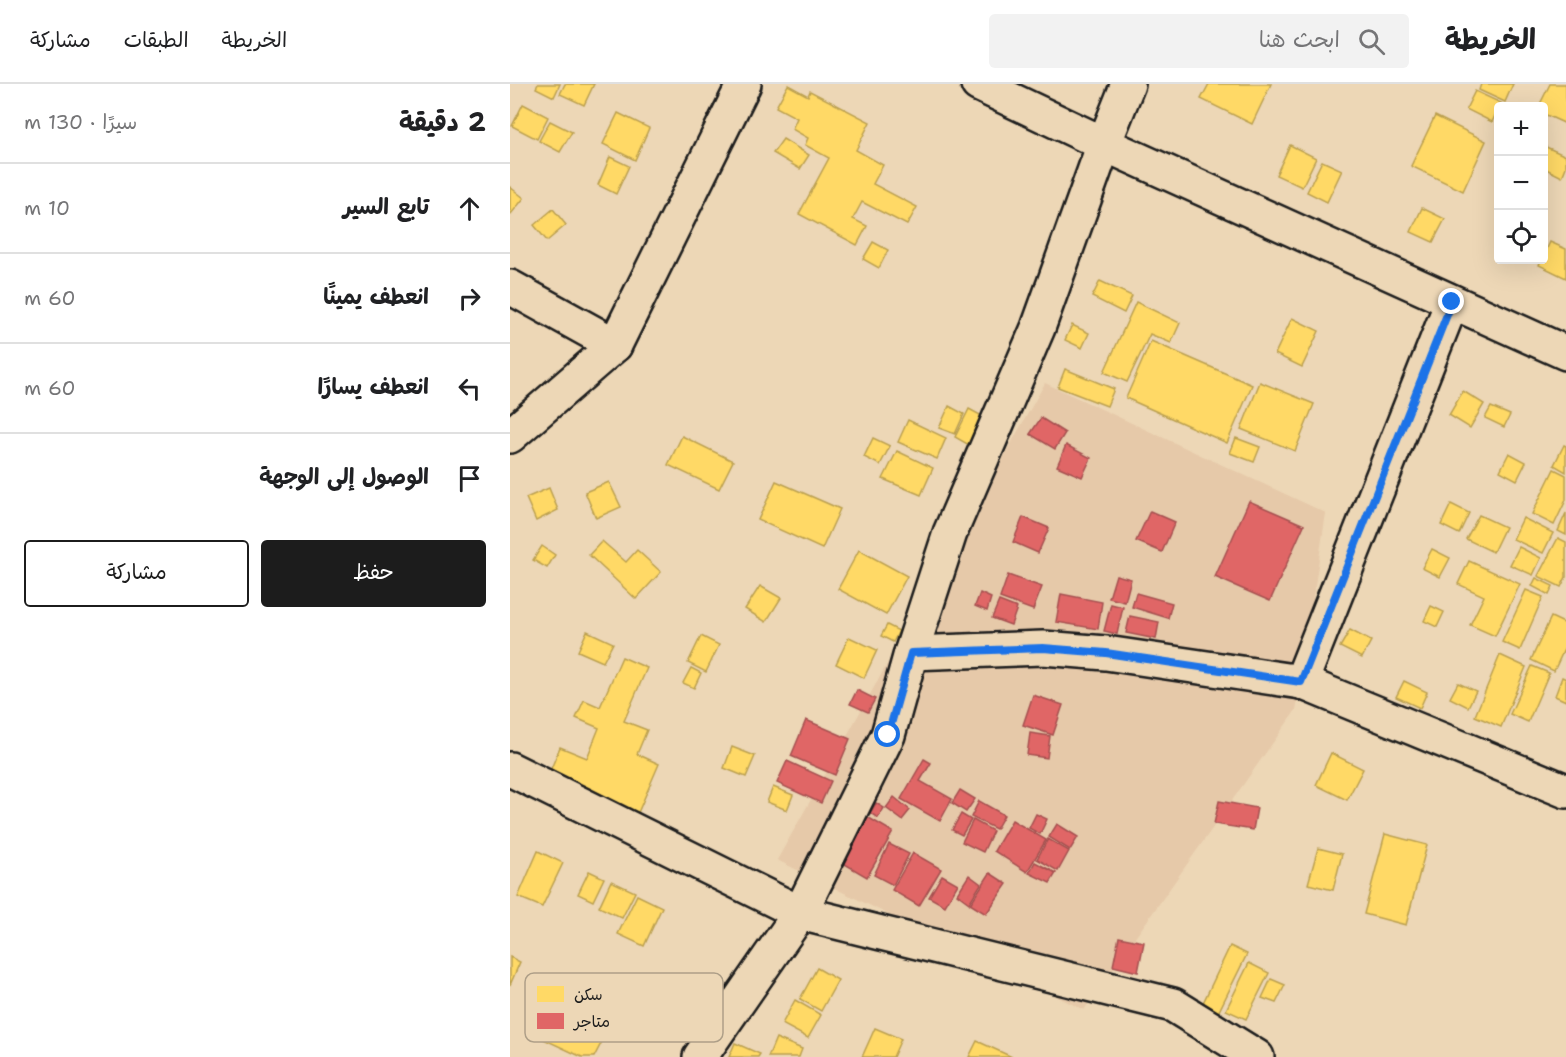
<!DOCTYPE html>
<html lang="ar">
<meta charset="utf-8">
<style>
:root{--surface:#fff;--page:#f2f2f2;--text:#202124;--muted:#757577;--line:#e0e0e0;--accent:#1c1c1c}
body{margin:0;font-family:"Shantell Sans","Playpen Sans Arabic",sans-serif;background:var(--page);color:var(--text);direction:rtl}
.controls{position:absolute;right:18px;top:18px;display:grid;overflow:hidden;border-radius:6px;box-shadow:0 6px 24px #0002}
.controls button{width:54px;height:54px;display:grid;place-items:center;padding:0;border:0;border-bottom:2px solid var(--line);background:var(--surface);color:var(--text);font:30px sans-serif}
.stop{position:absolute;width:18px;height:18px;margin:-14px;border:4px solid #1a73e8;border-radius:50%;background:#fff}
.stop.end{background:#1a73e8;border-color:#fff;box-shadow:0 2px 6px #0008}
.list{margin:0;padding:0;list-style:none}
h2{display:flex;justify-content:space-between;align-items:center;height:78px;margin:0;padding:0 24px;font-size:26px}
h2 small{font-size:20px;font-weight:400;color:var(--muted)}
.list li{display:grid;grid-template-columns:39px 1fr auto;gap:18px;align-items:center;box-sizing:border-box;height:90px;padding:0 24px;border-top:2px solid var(--line)}
.list b{display:block;font-size:22px;white-space:nowrap}
.list em{font-size:20px;font-style:normal;color:var(--muted)}
.actions{display:flex;gap:12px;padding:18px 24px}
.actions a{flex:1;padding:14px 0;border:2px solid var(--accent);border-radius:6px;text-align:center;font-size:21px;color:var(--accent)}
.actions .main{background:var(--accent);color:#fff}
.icon{flex:none;width:33px;height:33px;fill:none;stroke:currentColor;stroke-width:2;stroke-linecap:round;stroke-linejoin:round}
.map{position:relative;flex:none;width:1056px;height:973px;overflow:hidden;direction:ltr}
header{display:flex;align-items:center;gap:36px;box-sizing:border-box;height:84px;padding:0 30px;background:var(--surface);border-bottom:2px solid var(--line)}
header strong{font-size:28px}
nav{display:flex;gap:33px;margin-inline-start:auto;font-size:21px}
.search{width:420px;height:54px;background:var(--page);display:flex;align-items:center;gap:15px;box-sizing:border-box;padding:0 21px;border-radius:6px;color:var(--muted);font-size:22px}
main{display:flex}
aside{flex:1;background:var(--surface)}
.map>svg:first-child{display:block}
.built{fill:#e6c9a9}
.homes{fill:#ffd966;stroke:#bba050;stroke-width:1.5}
.shops{fill:#e06666;stroke:#a55050;stroke-width:1.5}
.lines{fill:none;stroke-linecap:round;stroke-linejoin:round}
.minor-casing{stroke:#1c1c1c;stroke-width:38}
.minor{stroke:#edd7b6;stroke-width:33}
.route{stroke:#1a73e8;stroke-width:8}
.key{fill:#edd7b6;stroke:#ae9f88;stroke-width:1.5}
.key-label{font-size:16px;fill:#1c1c1c}
</style>
<header>
<strong>الخريطة</strong>
<div class="search"><svg class="icon" aria-label="search" viewBox="0 0 24 24"><circle cx="10" cy="10" r="6"/><path d="M15 15l6 6"/></svg>ابحث هنا</div>
<nav><a>الخريطة</a><a>الطبقات</a><a>مشاركة</a></nav>
</header>
<main>
<div class="map">
<svg width="1056" height="973" viewBox="0 0 1056 973">
<rect width="100%" height="100%" fill="#edd7b6"/>
<filter id="ink" filterUnits="userSpaceOnUse"><feTurbulence type="fractalNoise" baseFrequency=".0167" numOctaves="2"/><feDisplacementMap in="SourceGraphic" scale="12" xChannelSelector="R" yChannelSelector="G"/><feConvolveMatrix kernelMatrix="1 2 1 2 8 2 1 2 1" color-interpolation-filters="sRGB"/></filter>
<g filter="url(#ink)">
<path class="built" d="M535,299l281,130 -30,197 -212,300 -307,-150z"/>
<g class="homes">
<path d="M28,0h22l-6,13 -18,-9z"/>
<path d="M55,0h29l-10,21 -24,-11z"/>
<path d="M699,0h62l-19,40 -51,-25z"/>
<path d="M971,0h32l-8,18 -26,-12z"/>
<path d="M1040,0h16v40l-22,-10v-8h-5z"/>
<path d="M278,1l20,11 2,-5 60,31 -14,28 27,15 -10,19 44,23 -10,18 -45,-23 -9,17 14,7 -10,19 -58,-31 30,-56 -24,-13 3,-7 -16,-9 5,-11 -21,-11z"/>
<path d="M965,7l26,12 -9,19 -26,-13z"/>
<path d="M13,20l25,13 -11,22 -25,-13z"/>
<path d="M108,29l31,15 -14,32 -32,-16z"/>
<path d="M925,32l51,25 -23,50 -52,-25z"/>
<path d="M40,37l22,11 -12,20 -21,-11z"/>
<path d="M273,55l26,16 -9,14 -27,-16z"/>
<path d="M780,61l26,13 -14,29 -26,-12z"/>
<path d="M1034,62l22,10v11l-4,10 -18,-9z"/>
<path d="M100,73l19,9 -13,28 -18,-9z"/>
<path d="M812,77l20,9 -15,32 -20,-10z"/>
<path d="M0,103l14,11 -13,16 -1,-1z"/>
<path d="M912,124l23,11 -12,23 -22,-10z"/>
<path d="M43,125l13,16 -19,16 -13,-16z"/>
<path d="M363,158l15,8 -9,18 -16,-9z"/>
<path d="M1040,158l16,7v29l-27,-13 2,-5h3v-5z"/>
<path d="M590,197l32,15 -8,17 -32,-16z"/>
<path d="M626,218l44,21 -9,20 -21,-9 -23,48 -23,-10z"/>
<path d="M782,234l27,13 -17,36 -27,-13z"/>
<path d="M562,241l17,8 -7,15 -17,-8z"/>
<path d="M641,257l101,44 -25,58 -101,-45z"/>
<path d="M555,285l49,20 -7,17 -49,-19z"/>
<path d="M750,298l54,22 -19,47 -54,-22z"/>
<path d="M953,307l21,13 -14,24 -21,-13z"/>
<path d="M439,322l15,8 -9,20 -16,-6z"/>
<path d="M981,323l19,8 -6,12 -19,-9z"/>
<path d="M459,325l15,8 -15,28 -14,-8z"/>
<path d="M398,336l38,18 -9,21 -39,-17z"/>
<path d="M172,352l51,25 -14,28 -51,-24z"/>
<path d="M363,354l17,8 -10,19 -16,-8z"/>
<path d="M726,354l24,9 -6,15 -24,-9z"/>
<path d="M1054,361l2,1v26l-12,-7z"/>
<path d="M387,367l36,17 -12,27 -38,-16z"/>
<path d="M999,369l17,9 -9,18 -17,-9z"/>
<path d="M1044,385l12,6v25l-12,25 -22,-11z"/>
<path d="M266,397l64,28 -18,40 -64,-29z"/>
<path d="M99,398l12,25 -25,11 -11,-26z"/>
<path d="M39,404l9,22 -22,11 -10,-23z"/>
<path d="M941,420l18,9 -10,21 -18,-9z"/>
<path d="M1056,429v22l-8,-4z"/>
<path d="M969,431l26,12 -12,25 -27,-13z"/>
<path d="M1013,434l30,15 -10,20 -30,-14z"/>
<path d="M1048,454l8,4v35l-5,10 -23,-11z"/>
<path d="M92,457l24,21 11,-12 24,22 -25,27 -47,-44z"/>
<path d="M32,462l13,9 -8,13 -14,-8z"/>
<path d="M1009,463l22,11 -8,17 -23,-10z"/>
<path d="M922,465l18,9 -10,19 -18,-9z"/>
<path d="M349,466l48,26 -21,39 -48,-26z"/>
<path d="M959,477l51,23 -25,52 -25,-11 14,-29 -26,-12z"/>
<path d="M1026,494l17,8 -4,9 -17,-9z"/>
<path d="M250,502l21,12 -15,24 -21,-13z"/>
<path d="M1016,506l17,7 -23,53 -18,-8z"/>
<path d="M921,522l13,6 -7,15 -13,-6z"/>
<path d="M1041,533l15,7v21l-12,26 -23,-11z"/>
<path d="M377,541l12,6 -6,11 -12,-6z"/>
<path d="M840,546l21,11 -9,17 -22,-11z"/>
<path d="M77,547l26,12 -10,19 -25,-11z"/>
<path d="M191,552l18,9 -13,27 -18,-9z"/>
<path d="M339,553l28,13 -13,28 -28,-14z"/>
<path d="M990,571l26,12 -25,60 -26,-11z"/>
<path d="M112,573l25,11 -23,53 23,9 -10,24 22,10 -22,51 -89,-39 12,-29 27,11 12,-30 -23,-10 8,-18 16,7z"/>
<path d="M1022,582l17,7 -21,49 -18,-8z"/>
<path d="M181,584l10,5 -7,15 -11,-5z"/>
<path d="M1052,593l4,2v22l-11,-5z"/>
<path d="M894,597l23,11 -7,16 -24,-11z"/>
<path d="M948,599l18,8 -8,16 -18,-9z"/>
<path d="M222,663l23,9 -9,21 -22,-9z"/>
<path d="M821,669l32,16 -16,31 -31,-15z"/>
<path d="M263,703l20,8 -6,15 -20,-8z"/>
<path d="M875,750l42,11 -21,80 -42,-11z"/>
<path d="M808,764l24,6 -9,36 -25,-6z"/>
<path d="M28,767l25,12 -21,44 -24,-10z"/>
<path d="M79,787l15,7 -11,23 -15,-7z"/>
<path d="M101,797l24,11 -13,26 -23,-11z"/>
<path d="M127,811l25,12 -18,39 -26,-12z"/>
<path d="M720,862l17,8 -29,59 -16,-8z"/>
<path d="M0,873l10,5 -10,23z"/>
<path d="M739,879l20,10 -23,46 -20,-9z"/>
<path d="M307,884l21,12 -17,31 -21,-12z"/>
<path d="M761,895l14,6 -9,18 -14,-5z"/>
<path d="M285,916l26,15 -13,23 -26,-14z"/>
<path d="M46,918l53,26 -15,29h-12l-43,-20z"/>
<path d="M365,944l26,11 -8,18h-31z"/>
<path d="M266,954l26,11 -3,8h-31z"/>
<path d="M467,957l35,16h-43z"/>
<path d="M225,959l25,11 -2,3h-29z"/>
</g>
<g class="shops">
<path d="M531,334l24,15 -10,16 -25,-15z"/>
<path d="M556,361l25,13 -9,19 -25,-11z"/>
<path d="M739,417l55,24 -34,76 -55,-24z"/>
<path d="M640,427l25,11 -13,30 -26,-11z"/>
<path d="M513,433l26,11 -11,25 -25,-11z"/>
<path d="M498,491l34,12 -9,23 -33,-12z"/>
<path d="M606,491l15,4 -6,23 -16,-4z"/>
<path d="M470,509l11,5 -4,13 -12,-5z"/>
<path d="M626,509l36,10 -4,15 -36,-11z"/>
<path d="M551,510l41,8 -4,27 -42,-7z"/>
<path d="M489,517l18,7 -6,17 -19,-7z"/>
<path d="M601,520l12,3 -6,27 -13,-3z"/>
<path d="M620,532l29,6 -3,17 -30,-6z"/>
<path d="M347,606l18,9 -7,13 -18,-8z"/>
<path d="M523,611l30,10 -10,30 -30,-10z"/>
<path d="M296,636l44,19 -15,36 -44,-19z"/>
<path d="M520,649l20,3 -3,22 -20,-3z"/>
<path d="M414,675l7,4 -11,18 32,18 -12,22 -39,-22z"/>
<path d="M277,677l44,20 -10,22 -44,-20z"/>
<path d="M450,706l15,9 -9,13 -14,-9z"/>
<path d="M384,713l16,13 -8,10 -16,-12z"/>
<path d="M469,717l25,14 -8,14 -25,-12z"/>
<path d="M709,717l38,7 -4,22 -39,-6z"/>
<path d="M366,719l8,5 -6,10 -8,-5z"/>
<path d="M451,730l10,6 -9,15 -10,-5z"/>
<path d="M526,730l11,5 -7,15 -11,-6z"/>
<path d="M354,731l29,17 -26,45 -29,-17z"/>
<path d="M463,736l20,11 -10,21 -21,-10z"/>
<path d="M502,736l34,20 -19,32 -33,-21z"/>
<path d="M547,740l21,13 -8,13 -21,-13z"/>
<path d="M538,755l21,12 -11,20 -21,-12z"/>
<path d="M379,760l20,10 -16,31 -19,-10z"/>
<path d="M403,769l28,16 -22,37 -27,-16z"/>
<path d="M525,778l21,11 -6,10 -21,-10z"/>
<path d="M480,789l17,11 -21,30 -16,-10z"/>
<path d="M432,791l16,9 -13,22 -16,-9z"/>
<path d="M459,791l12,9 -12,19 -12,-9z"/>
<path d="M609,853l25,5 -6,30 -25,-6z"/>
</g>
<g class="lines">
<defs>
<g id="minor">
<path d="M468,0l126,60 462,209"/>
<path d="M0,203l105,58 -105,91"/>
<path d="M105,261l129,-261"/>
<path d="M401,569l132,-5 63,5 195,29 265,109"/>
<path d="M791,598l151,-380"/>
<path d="M0,685l290,144 373,92 84,52"/>
<path d="M190,973l100,-144 88,-178 23,-82 39,-120 88,-205 66,-184 24,-60"/>
</g>
</defs>
<use href="#minor" class="minor-casing"/>
<use href="#minor" class="minor"/>
</g>
</g>
<g class="lines" filter="url(#ink)">
<path class="route" d="M378,651l23,-82 132,-5 63,5 195,29 151,-380"/>
</g>
<rect x="15" y="889" width="198" height="69" rx="9" class="key"/>
<rect x="27" y="902" width="27" height="16" fill="#ffd966"/>
<rect x="27" y="929" width="27" height="16" fill="#e06666"/>
<g class="key-label">
<text x="64" y="916">سكن</text>
<text x="64" y="943">متاجر</text>
</g>
</svg>
<div class="controls">
<button>+</button>
<button>−</button>
<button><svg class="icon" aria-label="locate" viewBox="0 0 24 24"><circle cx="12" cy="12" r="6"/><path d="M12 2v4M12 18v4M2 12h4M18 12h4"/></svg></button>
</div>
<div class="stop" style="left:378px;top:651px"></div>
<div class="stop end" style="left:942px;top:218px"></div>
</div>
<aside>
<h2>2 دقيقة<small>سيرًا · 130 m</small></h2>
<ul class="list">
<li><svg class="icon" aria-label="ahead" viewBox="0 0 24 24"><path d="M12 20V5M6 11l6-6 6 6"/></svg><div><b>تابع السير</b></div><em>10 m</em></li>
<li><svg class="icon" aria-label="right" viewBox="0 0 24 24"><path d="M7 20v-9h11M14 6l5 5-5 5"/></svg><div><b>انعطف يمينًا</b></div><em>60 m</em></li>
<li><svg class="icon" aria-label="left" viewBox="0 0 24 24"><path d="M17 20v-9H6M10 6l-5 5 5 5"/></svg><div><b>انعطف يسارًا</b></div><em>60 m</em></li>
<li><svg class="icon" aria-label="arrive" viewBox="0 0 24 24"><path d="M6 21V4h12l-3 4 3 4H6"/></svg><div><b>الوصول إلى الوجهة</b></div></li>
</ul>
<div class="actions"><a class="main">حفظ</a><a>مشاركة</a></div>
</aside>
</main>
